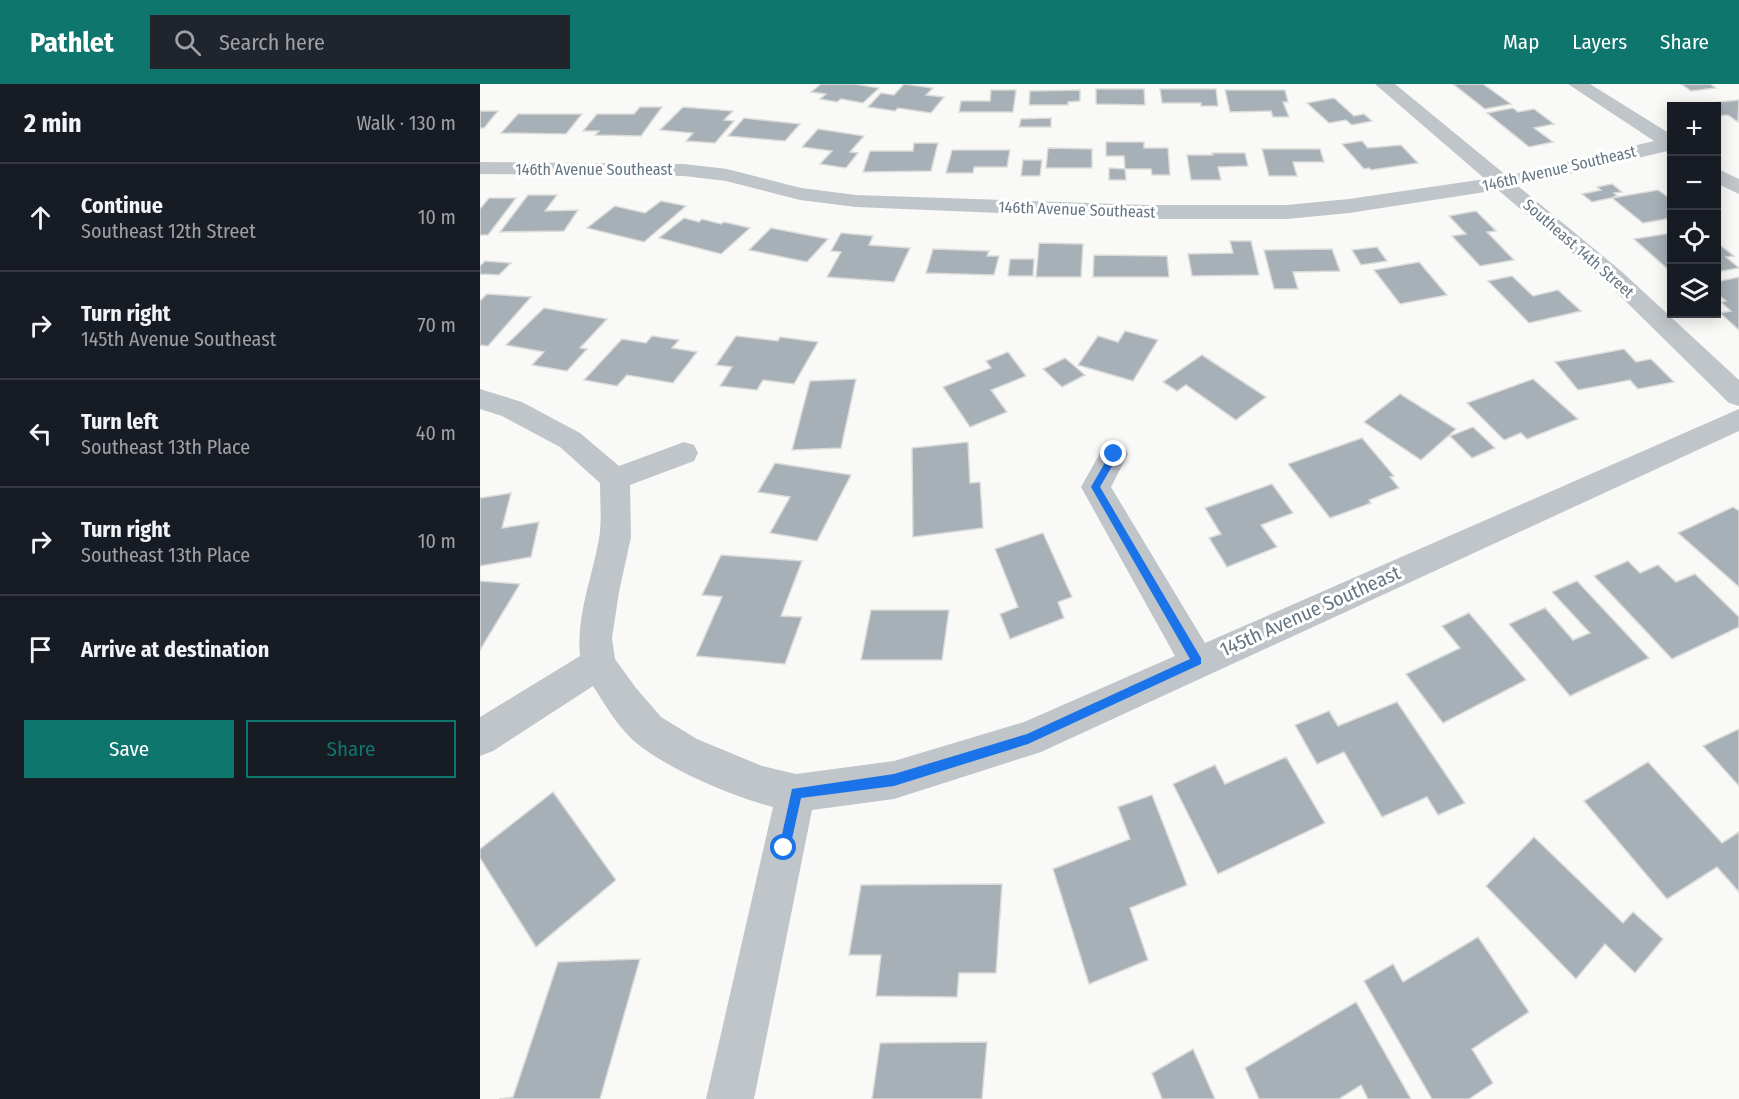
<!DOCTYPE html>
<meta charset="utf-8">
<style>
:root{--surface:#171b24;--page:#20242c;--text:#f1f3f6;--muted:#9ea1a6;--line:#363941;--accent:#0f766e}
body{margin:0;font-family:"Fira Sans Condensed",sans-serif;background:var(--page);color:var(--text)}
.controls{position:absolute;right:18px;top:18px;display:grid;overflow:hidden;border-radius:0px;box-shadow:0 3px 15px #0003}
.controls button{width:54px;height:54px;display:grid;place-items:center;padding:0;border:0;border-bottom:2px solid var(--line);background:var(--surface);color:var(--text);font:30px sans-serif}
.stop{position:absolute;width:18px;height:18px;margin:-14px;border:4px solid #1a73e8;border-radius:50%;background:#fff}
.stop.end{background:#1a73e8;border-color:#fff;box-shadow:0 2px 6px #0008}
.list{margin:0;padding:0;list-style:none}
h2{display:flex;justify-content:space-between;align-items:center;height:78px;margin:0;padding:0 24px;font-size:26px}
h2 small{font-size:20px;font-weight:400;color:var(--muted)}
.list li{display:grid;grid-template-columns:39px 1fr auto;gap:18px;align-items:center;box-sizing:border-box;height:108px;padding:0 24px;border-top:2px solid var(--line)}
.list b{display:block;font-size:22px;white-space:nowrap}
.list p{margin:0;font-size:20px;white-space:nowrap;color:var(--muted)}
.list em{font-size:20px;font-style:normal;color:var(--muted)}
.actions{display:flex;gap:12px;padding:18px 24px}
.actions a{flex:1;padding:14px 0;border:2px solid var(--accent);border-radius:0px;text-align:center;font-size:21px;color:var(--accent)}
.actions .main{background:var(--accent);color:#fff}
.icon{flex:none;width:33px;height:33px;fill:none;stroke:currentColor;stroke-width:2;stroke-linecap:round;stroke-linejoin:round}
.map{position:relative;flex:none;width:1259px;height:1015px;overflow:hidden}
header{display:flex;align-items:center;gap:36px;box-sizing:border-box;height:84px;padding:0 30px;background:var(--accent);color:#fff}
header strong{font-size:28px}
nav{display:flex;gap:33px;margin-inline-start:auto;font-size:21px}
.search{width:420px;height:54px;background:var(--page);display:flex;align-items:center;gap:15px;box-sizing:border-box;padding:0 21px;border-radius:0px;color:var(--muted);font-size:22px}
main{display:flex}
aside{flex:1;background:var(--surface)}
.map>svg:first-child{display:block}
.building{fill:#a7b0b6;stroke:#dbdbd9;stroke-width:1.5}
.lines{fill:none;stroke-linecap:round;stroke-linejoin:round}
.minor{fill:#c0c5c9;fill-rule:evenodd}
.route{fill:#1a73e8}
.labels{text-anchor:middle;stroke-width:6;stroke-linejoin:round;paint-order:stroke}
.far-street-label{font-size:16px;fill:#657582;stroke:#fff}
.street-label{font-size:20px;fill:#657582;stroke:#fff}
</style>
<header>
<strong>Pathlet</strong>
<div class="search"><svg class="icon" aria-label="search" viewBox="0 0 24 24"><circle cx="10" cy="10" r="6"/><path d="M15 15l6 6"/></svg>Search here</div>
<nav><a>Map</a><a>Layers</a><a>Share</a></nav>
</header>
<main>
<aside>
<h2>2 min<small>Walk · 130 m</small></h2>
<ul class="list">
<li><svg class="icon" aria-label="ahead" viewBox="0 0 24 24"><path d="M12 20V5M6 11l6-6 6 6"/></svg><div><b>Continue</b><p>Southeast 12th Street</p></div><em>10 m</em></li>
<li><svg class="icon" aria-label="right" viewBox="0 0 24 24"><path d="M7 20v-9h11M14 6l5 5-5 5"/></svg><div><b>Turn right</b><p>145th Avenue Southeast</p></div><em>70 m</em></li>
<li><svg class="icon" aria-label="left" viewBox="0 0 24 24"><path d="M17 20v-9H6M10 6l-5 5 5 5"/></svg><div><b>Turn left</b><p>Southeast 13th Place</p></div><em>40 m</em></li>
<li><svg class="icon" aria-label="right" viewBox="0 0 24 24"><path d="M7 20v-9h11M14 6l5 5-5 5"/></svg><div><b>Turn right</b><p>Southeast 13th Place</p></div><em>10 m</em></li>
<li><svg class="icon" aria-label="arrive" viewBox="0 0 24 24"><path d="M6 21V4h12l-3 4 3 4H6"/></svg><div><b>Arrive at destination</b></div></li>
</ul>
<div class="actions"><a class="main">Save</a><a>Share</a></div>
</aside>
<div class="map">
<svg width="1259" height="1015" viewBox="0 0 1259 1015">
<rect width="100%" height="100%" fill="#f9f9f7"/>
<g class="building">
<path d="M341,0h34l24,4 -16,15 -22,-4 -4,3 -17,-3 6,-5 -15,-2z"/>
<path d="M424,0l29,4 -7,7 18,2 -13,16 -33,-5 -3,3 -27,-4 13,-14 13,2z"/>
<path d="M973,0h30l28,20 -26,5z"/>
<path d="M1201,0h29l6,4 -25,3z"/>
<path d="M616,5h48l1,16 -49,-1z"/>
<path d="M680,5h56l2,17h-17v-3h-39z"/>
<path d="M511,6h25l-3,22h-54l2,-11h29z"/>
<path d="M600,6v11l-12,1v3h-39l1,-14z"/>
<path d="M745,6h60l3,12h-5l6,15h-16l-2,-6 -41,1z"/>
<path d="M854,14l20,18 10,-2 8,7 -20,4 -6,-5 -17,3 -22,-20z"/>
<path d="M1259,16l-1,22 -10,-7 -12,1 2,-7 -8,-6z"/>
<path d="M160,23h22l-21,29 -46,-1 4,-4h-16l14,-17h37z"/>
<path d="M203,23l50,4 -9,9 10,1 -19,22 -29,-2 7,-8 -33,-3z"/>
<path d="M1033,24l5,4 16,-3 20,15 -20,4 19,14 -24,5 -42,-34z"/>
<path d="M0,27h18l-14,17h-4z"/>
<path d="M38,30h64l-16,20 -65,-1z"/>
<path d="M264,34l56,6 -15,17 -57,-5z"/>
<path d="M571,34v9h-32l2,-8z"/>
<path d="M338,45l46,7 -14,16 8,1 -12,15 -26,-4 12,-13 -30,-4z"/>
<path d="M882,57l6,7 33,-3 17,18 -47,7 -2,-2 -5,1 -22,-25z"/>
<path d="M626,58h38v6h24l2,27h-18l-1,-6h-26l-1,-13h-18z"/>
<path d="M434,59h24l-7,28 -68,1 7,-21h43z"/>
<path d="M568,64l44,1v19h-46z"/>
<path d="M782,65h58l4,13h-31l4,14h-28z"/>
<path d="M472,66h58l-3,17h-33l-1,6h-27z"/>
<path d="M732,69h33l3,13 -30,1 3,13h-30l-4,-25h26z"/>
<path d="M543,76h19l-2,16h-19z"/>
<path d="M629,84l16,1 1,11h-17z"/>
<path d="M1132,100l10,8 -8,1 3,3 -6,2 -19,4 -10,-8 19,-4 -4,-3z"/>
<path d="M1178,106l14,10v18l-29,5 -31,-25z"/>
<path d="M48,111h29l-12,16 33,-1 -14,21 -64,1z"/>
<path d="M9,114h27l-28,37h-8v-26z"/>
<path d="M181,117l25,5 -42,36 -57,-14 28,-22 30,7z"/>
<path d="M996,127l20,20 -9,1 27,28 -34,6 -28,-30 14,-2 -17,-18z"/>
<path d="M204,134l15,4 3,-3 19,5 3,-2 26,6 -29,26 -62,-16z"/>
<path d="M291,144l57,11 -21,23 -58,-12z"/>
<path d="M361,149l32,3 -4,9 41,3 -16,34 -67,-5 14,-25 -10,-1z"/>
<path d="M1192,149v38l-1,1 -37,-33z"/>
<path d="M750,157h21l8,34 -67,1 -4,-22 45,-1z"/>
<path d="M1236,158l18,14 -8,1 13,11 -23,4z"/>
<path d="M559,159l44,1 -2,33h-45z"/>
<path d="M897,163l10,14 -26,4 -9,-15z"/>
<path d="M453,165l56,2 -2,5h12l-5,19 -68,-2z"/>
<path d="M852,165l8,22 -47,1 5,17h-24l-10,-39z"/>
<path d="M614,171l73,1 2,21h-76z"/>
<path d="M530,175h24l-1,17h-25z"/>
<path d="M5,177l26,2 -12,12 -19,-1v-8z"/>
<path d="M939,178l28,33 -47,9 -26,-34z"/>
<path d="M1032,192l21,20 25,-6 23,21 -52,12 -41,-42z"/>
<path d="M1259,193v53l-19,-17 11,-2 -10,-9 5,-1 -10,-8v-11z"/>
<path d="M7,210l44,3 -43,49 -8,-1v-44z"/>
<path d="M64,224l63,11 -27,29 7,1 -20,22 -35,-6 12,-13 -38,-7z"/>
<path d="M645,247l33,9 -25,41 -55,-16 20,-29 20,6z"/>
<path d="M172,252l27,4 -7,8 25,4 -24,31 -46,-8 -10,11 -33,-6 38,-41 24,4z"/>
<path d="M256,252l42,5 2,-4 38,5 -24,42 -31,-4 -6,10 -37,-4 12,-19 -16,-2z"/>
<path d="M1144,265l12,13 15,-3 23,23 -36,7 -8,-9 -52,10 -23,-28z"/>
<path d="M528,268l18,24 -35,14 16,22 -37,15 -27,-40 48,-19 -5,-7z"/>
<path d="M722,271l64,42 -30,23 -50,-35 -9,6 -14,-9z"/>
<path d="M585,274l20,17 -23,12 -19,-18z"/>
<path d="M376,295l-15,69 -49,2 18,-69z"/>
<path d="M1053,295l45,40 -51,20 -6,-6 -17,7 -37,-37z"/>
<path d="M920,310l56,35 -35,31 -57,-38z"/>
<path d="M993,343l22,21 -23,10 -22,-22z"/>
<path d="M882,354l32,38 -4,1 9,11 -30,12 2,3 -41,15 -42,-54z"/>
<path d="M488,358l2,41 10,-1 3,46 -70,9 -1,-89z"/>
<path d="M295,379l76,12 -34,66 -47,-8 20,-36 -32,-5z"/>
<path d="M792,400l21,29 -32,12 16,22 -50,20 -18,-29 12,-4 -16,-26z"/>
<path d="M31,409l-9,35 37,-6 -8,35 -51,9v-68z"/>
<path d="M1253,423l6,4v76l-61,-54z"/>
<path d="M563,449l29,64 -14,5 6,16 -54,21 -10,-25 18,-7 -23,-58z"/>
<path d="M241,471l81,6 -21,55 21,1 -17,47 -89,-8 26,-59 -20,-2z"/>
<path d="M1148,477l12,12 18,-8 18,17 19,-8 44,43v10l-67,32 -78,-83z"/>
<path d="M0,497l40,3 -40,66z"/>
<path d="M1097,497l72,77 -79,38 -61,-72 36,-16 28,32 17,-7 -38,-41z"/>
<path d="M391,526h78l-7,50h-81z"/>
<path d="M989,529l57,67 -83,43 -37,-49 54,-26 -18,-22z"/>
<path d="M917,618l68,101 -27,12 -11,-18 -45,20 -38,-65 -27,12 -22,-39 34,-14 9,15z"/>
<path d="M1259,645v57l-36,-40z"/>
<path d="M806,673l39,66 -107,51 -45,-90 42,-19 10,19z"/>
<path d="M1168,678l74,81 17,-11v60l-22,-25 -50,32 -83,-98z"/>
<path d="M73,708l63,88 -80,67 -56,-89v-9z"/>
<path d="M672,711l35,90 -57,23 18,52 -59,24 -36,-115 77,-30 -12,-32z"/>
<path d="M1054,753l89,86 10,-11 30,27 -28,34 -30,-29 -29,35 -90,-93z"/>
<path d="M522,800l-6,89h-37l-2,24 -81,-1 5,-41h-32l12,-70z"/>
<path d="M998,853l51,75 -57,37 21,34 -24,16h-37l-68,-118 29,-17 10,18z"/>
<path d="M160,875l-40,140h-101l14,-2 45,-135z"/>
<path d="M876,918l55,97h-43l-7,-14 -22,14h-80l-14,-31z"/>
<path d="M507,958l-5,57h-110l8,-56z"/>
<path d="M713,965l22,50h-53l-10,-26z"/>
</g>
<g class="lines">
<g class="minor">
<path d="M895,0h20l112,92 147,-35 -86,-57h22l82,51v15l-154,36 103,85 118,109v26l-10,-3 -124,-122 -107,-91 -149,23 -62,6h-141l-290,-12 -56,-7 -74,-19 -42,-5 -204,-2v-12l204,2 43,5 74,19 55,7 290,10h141l62,-6 136,-20z"/>
<path d="M1236,84l23,11v15l-23,-11z"/>
<path d="M0,305l42,13 58,31 39,33 65,-24 10,3 4,8 -4,8 -64,24 1,52 -12,55 -7,46 3,21 21,29 25,29 36,22 65,27 34,8 98,-13 130,-39 151,-66 -94,-169 23,-41 10,-3 10,3 4,8 -17,33 94,156 534,-234v22l-698,321 -147,47 -82,11 -58,289h-48l67,-292c-40,-10 -106,-38 -138,-65 -17,-15 -30,-37 -42,-56l-100,65 -13,5v-39l100,-61c-4,-40 12,-78 19,-117 3,-18 1,-38 1,-56l-40,-36 -58,-31 -22,-7z"/>
</g>
</g>
<path class="route" d="M634,367l5,3 -19,33 101,171v6l-173,80 -134,42 -93,12 -11,50 -1,4h-9l-1,-4 13,-59 102,-15 133,-40 163,-75 -99,-172 20,-35z"/>
<g class="labels">
<g class="far-street-label">
<text transform="translate(1079 84) rotate(-13)" y="6">146th Avenue Southeast</text>
<text x="114" y="91">146th Avenue Southeast</text>
<text transform="translate(597 125) rotate(2)" y="6">146th Avenue Southeast</text>
<text transform="translate(1099 164) rotate(41)" y="6">Southeast 14th Street</text>
</g>
<g class="street-label">
<text transform="translate(830 527) rotate(-24)" y="7">145th Avenue Southeast</text>
</g>
</g>
</svg>
<div class="controls">
<button>+</button>
<button>−</button>
<button><svg class="icon" aria-label="locate" viewBox="0 0 24 24"><circle cx="12" cy="12" r="6"/><path d="M12 2v4M12 18v4M2 12h4M18 12h4"/></svg></button>
<button><svg class="icon" aria-label="layers" viewBox="0 0 24 24"><path d="M12 4l9 5-9 5-9-5zM3 14l9 5 9-5"/></svg></button>
</div>
<div class="stop" style="left:304px;top:764px"></div>
<div class="stop end" style="left:634px;top:370px"></div>
</div>
</main>
